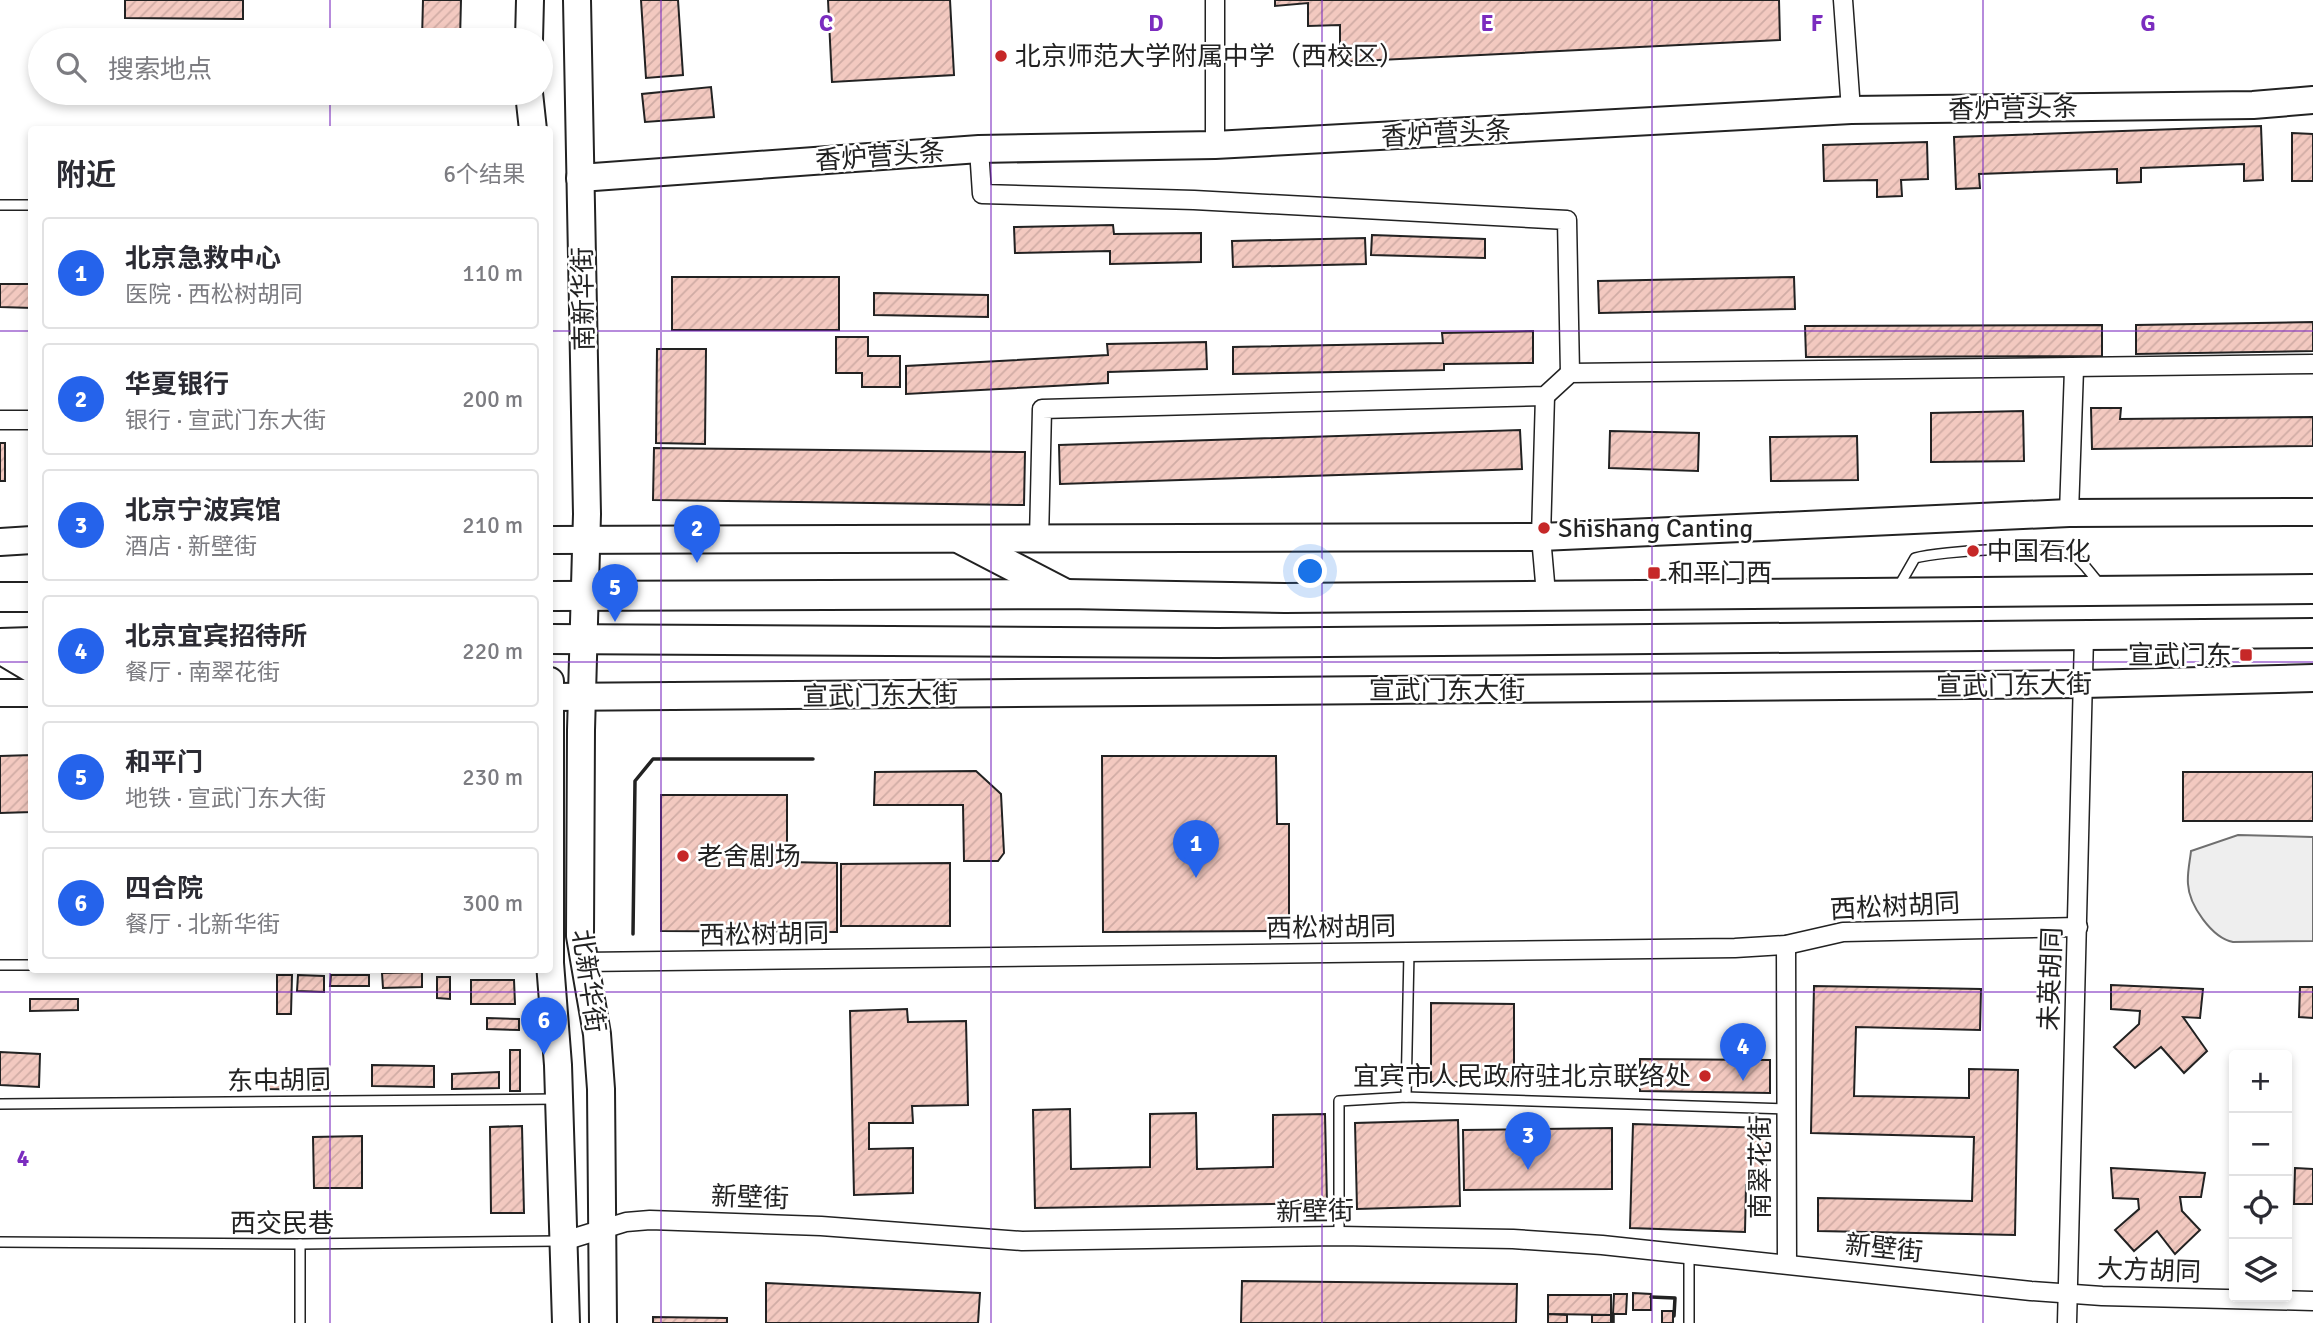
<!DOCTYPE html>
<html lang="zh">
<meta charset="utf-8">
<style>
:root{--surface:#fff;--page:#f2f2f3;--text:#2b2b33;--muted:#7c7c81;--line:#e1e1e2;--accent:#2563eb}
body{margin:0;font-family:Signika,"Noto Sans SC",sans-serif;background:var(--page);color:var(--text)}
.controls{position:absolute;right:21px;bottom:21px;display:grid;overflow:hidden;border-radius:7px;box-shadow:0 4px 10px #0003}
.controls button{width:63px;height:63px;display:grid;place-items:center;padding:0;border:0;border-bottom:2px solid var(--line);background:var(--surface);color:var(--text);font:35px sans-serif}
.you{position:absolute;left:1311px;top:572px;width:24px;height:24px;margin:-18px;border:5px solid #fff;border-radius:50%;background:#1a73e8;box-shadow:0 0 0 10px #1a73e833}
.badge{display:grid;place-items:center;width:46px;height:46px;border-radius:50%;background:var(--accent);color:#fff;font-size:23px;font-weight:700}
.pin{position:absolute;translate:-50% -58px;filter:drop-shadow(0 2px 4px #0008)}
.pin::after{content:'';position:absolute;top:37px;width:24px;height:21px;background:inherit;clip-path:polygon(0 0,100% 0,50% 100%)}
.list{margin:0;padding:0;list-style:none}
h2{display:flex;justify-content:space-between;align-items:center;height:91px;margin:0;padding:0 28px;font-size:30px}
h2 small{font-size:23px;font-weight:400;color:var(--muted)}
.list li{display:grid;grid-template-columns:46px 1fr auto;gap:21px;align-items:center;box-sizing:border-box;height:112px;margin:0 14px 14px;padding:0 14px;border:2px solid var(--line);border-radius:7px}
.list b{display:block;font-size:26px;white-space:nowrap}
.list p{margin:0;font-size:23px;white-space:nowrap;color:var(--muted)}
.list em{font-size:23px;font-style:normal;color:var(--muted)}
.icon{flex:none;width:38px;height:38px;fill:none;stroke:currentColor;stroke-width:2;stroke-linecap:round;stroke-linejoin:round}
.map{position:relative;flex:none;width:2313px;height:1323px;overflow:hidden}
.search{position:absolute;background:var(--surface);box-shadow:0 4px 10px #0003;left:28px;top:28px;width:525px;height:77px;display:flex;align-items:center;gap:18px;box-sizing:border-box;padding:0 24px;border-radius:38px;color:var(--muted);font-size:26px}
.panel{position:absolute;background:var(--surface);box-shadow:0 4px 10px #0003;left:28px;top:126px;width:525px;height:847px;border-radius:7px}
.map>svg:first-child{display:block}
.grass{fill:#eee;stroke:#6f6f6f;stroke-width:2}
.building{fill:url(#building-hatch);stroke:#222;stroke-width:2}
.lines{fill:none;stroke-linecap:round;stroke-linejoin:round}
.lane-casing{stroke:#222;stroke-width:12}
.street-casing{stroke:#222;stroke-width:21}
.secondary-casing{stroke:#222;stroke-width:30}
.primary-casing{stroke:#222;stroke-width:32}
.lane{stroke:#fff;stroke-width:9}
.street{stroke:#fff;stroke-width:18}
.secondary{stroke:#fff;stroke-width:26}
.primary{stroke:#fff;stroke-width:28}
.wall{stroke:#222;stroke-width:3.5}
.grid{fill:none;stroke:#7b2cbf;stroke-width:2;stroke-opacity:0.55}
.poi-dot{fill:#c62828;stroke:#fff;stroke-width:2.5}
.labels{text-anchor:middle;stroke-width:5;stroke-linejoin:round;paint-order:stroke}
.poi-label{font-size:26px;fill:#222;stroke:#fff;text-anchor:start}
.street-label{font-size:26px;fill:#222;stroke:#fff}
.grid-label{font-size:23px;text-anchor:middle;font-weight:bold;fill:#7b2cbf;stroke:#fff;stroke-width:5;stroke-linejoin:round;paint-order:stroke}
</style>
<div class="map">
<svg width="2313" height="1323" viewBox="0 0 2313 1323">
<defs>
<pattern id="building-hatch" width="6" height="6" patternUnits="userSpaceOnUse" patternTransform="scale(1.75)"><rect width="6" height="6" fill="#f3c9c0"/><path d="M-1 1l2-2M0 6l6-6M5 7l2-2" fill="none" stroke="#d0aca5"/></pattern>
</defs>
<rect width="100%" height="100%" fill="#fff"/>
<path class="grass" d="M2238,835l75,2v104l-80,1c-21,-4 -44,-37 -45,-58 -1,-11 2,-23 3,-33z"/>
<g class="building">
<path d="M125,0h118v19l-118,-1z"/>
<path d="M423,0h38l-1,40h-38z"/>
<path d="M641,0h37l5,75 -37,3z"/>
<path d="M828,0h122l4,75 -122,7z"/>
<path d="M1275,0h504l1,40 -440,22v-37l-32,1v-23l-33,3z"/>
<path d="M197,30l159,1v9h-159z"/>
<path d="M711,87l3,30 -69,5 -3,-28z"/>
<path d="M2261,126l2,54 -19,1v-17l-103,4v14l-24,1v-14l-138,5 1,14 -24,1 -2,-52z"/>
<path d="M2292,133l21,1v47h-21z"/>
<path d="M1927,142l1,37 -27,1 1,16 -25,1v-17l-53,1 -1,-36z"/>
<path d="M1113,225l1,9 87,-1v29l-91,2v-13l-95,2 -1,-26z"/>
<path d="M1372,235l113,4v19l-114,-3z"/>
<path d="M1365,238l1,26 -133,3 -1,-26z"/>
<rect x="672" y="277" width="167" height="53"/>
<path d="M1794,277l1,32 -196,4 -1,-32z"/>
<path d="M0,284h32v24l-32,-1z"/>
<path d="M874,293l114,2v22l-114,-2z"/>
<path d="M2313,322v29l-177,3v-29z"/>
<path d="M2102,325v31l-296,1 -1,-31z"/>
<path d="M1533,331v32l-89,1v6l-211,4v-27l210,-4 -1,-10z"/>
<path d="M836,337h32v19h32v31h-38v-14h-26z"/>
<path d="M1206,342l1,27 -99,3v11l-202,11v-28l202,-11 -1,-11z"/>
<path d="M657,349h49l-1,95 -49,-1z"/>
<path d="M2091,408h30l-1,11 193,-2v29l-221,3z"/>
<path d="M2023,411l1,50 -93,1v-49z"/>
<path d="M1520,430l2,39 -462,15 -1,-39z"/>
<path d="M1610,431l89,2 -1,38 -89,-3z"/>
<path d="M1857,436l1,44 -87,1 -1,-44z"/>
<rect x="0" y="443" width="5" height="38"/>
<path d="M654,448l371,4 -1,53 -371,-5z"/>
<path d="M32,755v57l-32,1v-57z"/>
<path d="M1102,756h174l1,68h12v107l-186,1z"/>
<path d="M976,771l25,23 3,59 -6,8h-34l-1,-56h-89l1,-33z"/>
<rect x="2183" y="772" width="130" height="49"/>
<path d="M661,795h126v67l50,1v69l-176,-1z"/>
<path d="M950,863v63h-109v-62z"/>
<path d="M422,972v15l-39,1 -1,-15z"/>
<path d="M277,975h15l-1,39h-14z"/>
<path d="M298,975l26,1v16l-27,-1z"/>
<path d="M331,975h38v11h-39z"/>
<path d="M437,977h13v22l-13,-1z"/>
<path d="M471,980h43l1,24h-44z"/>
<path d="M2111,985l92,4 -3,29 -17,-1 24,34 -23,22 -23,-26 -26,21 -21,-21 25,-23 1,-13 -29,-2z"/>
<path d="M1814,986l167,3 -1,41 -124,-3 -2,69 115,2v-29l49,1 -3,165 -197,-4v-33l154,3 2,-64 -163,-4z"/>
<path d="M2300,987h13v31l-14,-1z"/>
<path d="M30,999h48v11l-48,1z"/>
<path d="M1431,1003l83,1v78h-83z"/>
<path d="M907,1009l1,13 58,-1 2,84 -56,1 1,17h-44v26l44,-1v45l-59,2 -4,-184z"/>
<path d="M487,1018l32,1v11l-32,-1z"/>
<rect x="510" y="1050" width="10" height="41"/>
<path d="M0,1052l40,2 -1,33 -39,-2z"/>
<path d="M1640,1059l130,1v33l-130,-2z"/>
<path d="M372,1065l62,1v21l-62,-1z"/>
<path d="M499,1072v16l-47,1v-15z"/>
<path d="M267,1074l55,1v15l-55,-1z"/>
<path d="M1070,1109l1,60 79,-2v-53l46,-1 1,56 76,-2v-52l52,-1 2,89 -292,5 -2,-98z"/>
<path d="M1458,1120l2,86 -103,3 -2,-86z"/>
<path d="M1633,1124l134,4 -2,58 -19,-1 -1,47 -115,-4z"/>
<path d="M522,1126l2,87h-33l-1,-86z"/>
<path d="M1612,1128v61l-148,1 -1,-60z"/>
<path d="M362,1136v52h-48l-1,-51z"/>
<path d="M2111,1168l94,5 -4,24h-21l2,14 18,19 -25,24 -18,-23 -23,20 -19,-21 24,-21 -1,-10 -25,-1z"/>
<path d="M2295,1168l18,1v35h-19z"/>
<path d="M1242,1281l275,3 -1,39h-275z"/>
<path d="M766,1283l214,10 -2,30h-212z"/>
<path d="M1633,1293l18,1v16h-18z"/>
<path d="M1614,1294h13l-1,20h-13z"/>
<path d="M1548,1295h63v20l-63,-1z"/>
<rect x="1662" y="1311" width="11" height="12"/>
<path d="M1548,1314l19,1v8h-19z"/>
<rect x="1592" y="1315" width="19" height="8"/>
<path d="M653,1317l74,1v5h-74z"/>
</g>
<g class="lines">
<defs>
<g id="lane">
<path d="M0,205h32"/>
<path d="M1899,586l16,-28c25,-7 138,-15 159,-2 9,5 18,20 26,28"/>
<path d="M0,965h32"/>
<path d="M1406,1097l3,-145"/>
<path d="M0,1104l557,-5"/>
<path d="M1339,1236v-135l67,-4 380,12"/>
<path d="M0,1242l300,2 259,-3"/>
<path d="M300,1244v79"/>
<path d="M1689,1323v-69"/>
</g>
<g id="street">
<path d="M1843,0l8,110"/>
<path d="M1215,145v-145"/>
<path d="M979,149l3,45 212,6 373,20 3,153"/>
<path d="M1545,396l-4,141 5,57"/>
<path d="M0,420h32"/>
<path d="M2069,513l5,-144"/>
<path d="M1039,540l3,-131 503,-13 25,-23 743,-9"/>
<path d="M1786,945l1,319"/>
<path d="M583,962l1152,-14 51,-3 57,-13 235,-5"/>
<path d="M564,1241l62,-19 24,-2 171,6 201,15 317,-5 174,3 89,6 429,46 71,5 211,5"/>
<path d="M2067,1323l17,-687"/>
</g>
<g id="secondary">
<path d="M577,0l10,514 -6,216 -1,206 17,98 4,55 2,234"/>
<path d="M529,40l1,-40"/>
<path d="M529,93l4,37"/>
<path d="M580,178l399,-29 236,-4 636,-35 402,-5 60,-5"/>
<path d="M550,540l991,-3 528,-24 244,-1"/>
<path d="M0,542l32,-2"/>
<path d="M550,681v282l8,102 8,258"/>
<path d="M0,693h32"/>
<path d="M550,697l1534,-13 229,-6"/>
</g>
<g id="primary">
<path d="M962,540l102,53"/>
<path d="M550,596l516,-2 219,4 1028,-9"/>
<path d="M0,597h32"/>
<path d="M550,639l668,4 1095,-10"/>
<path d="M0,643l32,-1"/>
<path d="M0,649l32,19"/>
</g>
</defs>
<use href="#lane" class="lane-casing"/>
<use href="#street" class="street-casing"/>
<use href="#secondary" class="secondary-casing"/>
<use href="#primary" class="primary-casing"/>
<use href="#lane" class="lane"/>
<use href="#street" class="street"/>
<use href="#secondary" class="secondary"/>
<use href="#primary" class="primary"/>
<g class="wall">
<path d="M633,934l2,-153 18,-22h160"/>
<path d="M1651,1297l24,1 -1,18"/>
<path d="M1613,1323v-9"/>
</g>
</g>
<path class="grid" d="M330,0v40M661,0v1323M991,0v1323M1322,0v1323M1652,0v1323M1983,0v1323M330,93v37M0,331h32M550,331h1763M0,662h32M550,662h1763M330,970v353M0,992h2313"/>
<g class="poi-dot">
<circle cx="1001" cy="56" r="7"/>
<circle cx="1544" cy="528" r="7"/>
<circle cx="1973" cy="551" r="7"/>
<rect x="1647" y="566" width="14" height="14" rx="3.5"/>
<rect x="2239" y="648" width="14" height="14" rx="3.5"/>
<circle cx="683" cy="856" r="7"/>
<circle cx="1705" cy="1076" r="7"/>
</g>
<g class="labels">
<g class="poi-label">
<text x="1015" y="65">北京师范大学附属中学（西校区）</text>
<text x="1558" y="537">Shishang Canting</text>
<text x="1987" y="560">中国石化</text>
<text x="1668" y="582">和平门西</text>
<text x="2232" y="664" text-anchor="end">宣武门东</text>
<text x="697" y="865">老舍剧场</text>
<text x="1691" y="1085" text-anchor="end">宜宾市人民政府驻北京联络处</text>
</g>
<g class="street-label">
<text transform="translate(2013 108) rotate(-1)" y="9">香炉营头条</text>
<text transform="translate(1446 133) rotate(-3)" y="9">香炉营头条</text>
<text transform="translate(880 156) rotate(-4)" y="9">香炉营头条</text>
<text transform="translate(583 299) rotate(-91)" y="9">南新华街</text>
<text transform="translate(2014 685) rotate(-1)" y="9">宣武门东大街</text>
<text x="1447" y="699">宣武门东大街</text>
<text transform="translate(880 695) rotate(-1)" y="9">宣武门东大街</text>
<text transform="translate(1895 906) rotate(-3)" y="9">西松树胡同</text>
<text transform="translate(1331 927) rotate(-1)" y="9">西松树胡同</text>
<text transform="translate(764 934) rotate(-1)" y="9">西松树胡同</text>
<text transform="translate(2050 979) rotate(-88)" y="9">未英胡同</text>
<text transform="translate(589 981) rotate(82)" y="9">北新华街</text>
<text transform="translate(279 1080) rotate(-1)" y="9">东中胡同</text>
<text transform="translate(1760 1167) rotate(-90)" y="9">南翠花街</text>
<text transform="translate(750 1197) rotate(2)" y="9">新壁街</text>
<text transform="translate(1315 1211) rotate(-1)" y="9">新壁街</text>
<text x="282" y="1232">西交民巷</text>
<text transform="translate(1884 1248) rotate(6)" y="9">新壁街</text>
<text transform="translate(2149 1270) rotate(2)" y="9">大方胡同</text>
</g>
</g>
<g class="grid-label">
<text x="826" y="31">C</text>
<text x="1156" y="31">D</text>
<text x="1487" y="31">E</text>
<text x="1817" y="31">F</text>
<text x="2148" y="31">G</text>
<text x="23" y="1166">4</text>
</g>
</svg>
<div class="controls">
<button>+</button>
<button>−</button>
<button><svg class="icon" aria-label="locate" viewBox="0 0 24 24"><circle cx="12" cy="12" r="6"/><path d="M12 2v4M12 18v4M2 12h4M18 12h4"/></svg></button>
<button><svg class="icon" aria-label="layers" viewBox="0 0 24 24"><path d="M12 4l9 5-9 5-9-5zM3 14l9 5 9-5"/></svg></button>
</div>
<div class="you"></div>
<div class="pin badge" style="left:1196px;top:878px">1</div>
<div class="pin badge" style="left:697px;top:563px">2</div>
<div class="pin badge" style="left:1528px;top:1170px">3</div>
<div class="pin badge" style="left:1743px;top:1081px">4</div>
<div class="pin badge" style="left:615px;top:622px">5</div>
<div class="pin badge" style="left:544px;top:1055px">6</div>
<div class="search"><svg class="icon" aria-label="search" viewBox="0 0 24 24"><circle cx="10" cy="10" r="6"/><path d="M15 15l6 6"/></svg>搜索地点</div>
<section class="panel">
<h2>附近<small>6个结果</small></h2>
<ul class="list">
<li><span class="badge">1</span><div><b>北京急救中心</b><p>医院 · 西松树胡同</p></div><em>110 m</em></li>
<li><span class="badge">2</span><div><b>华夏银行</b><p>银行 · 宣武门东大街</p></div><em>200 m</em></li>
<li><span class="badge">3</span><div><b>北京宁波宾馆</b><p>酒店 · 新壁街</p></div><em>210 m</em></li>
<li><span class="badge">4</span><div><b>北京宜宾招待所</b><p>餐厅 · 南翠花街</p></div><em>220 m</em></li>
<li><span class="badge">5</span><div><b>和平门</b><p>地铁 · 宣武门东大街</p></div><em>230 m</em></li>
<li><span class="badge">6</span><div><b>四合院</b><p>餐厅 · 北新华街</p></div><em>300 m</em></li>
</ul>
</section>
</div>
